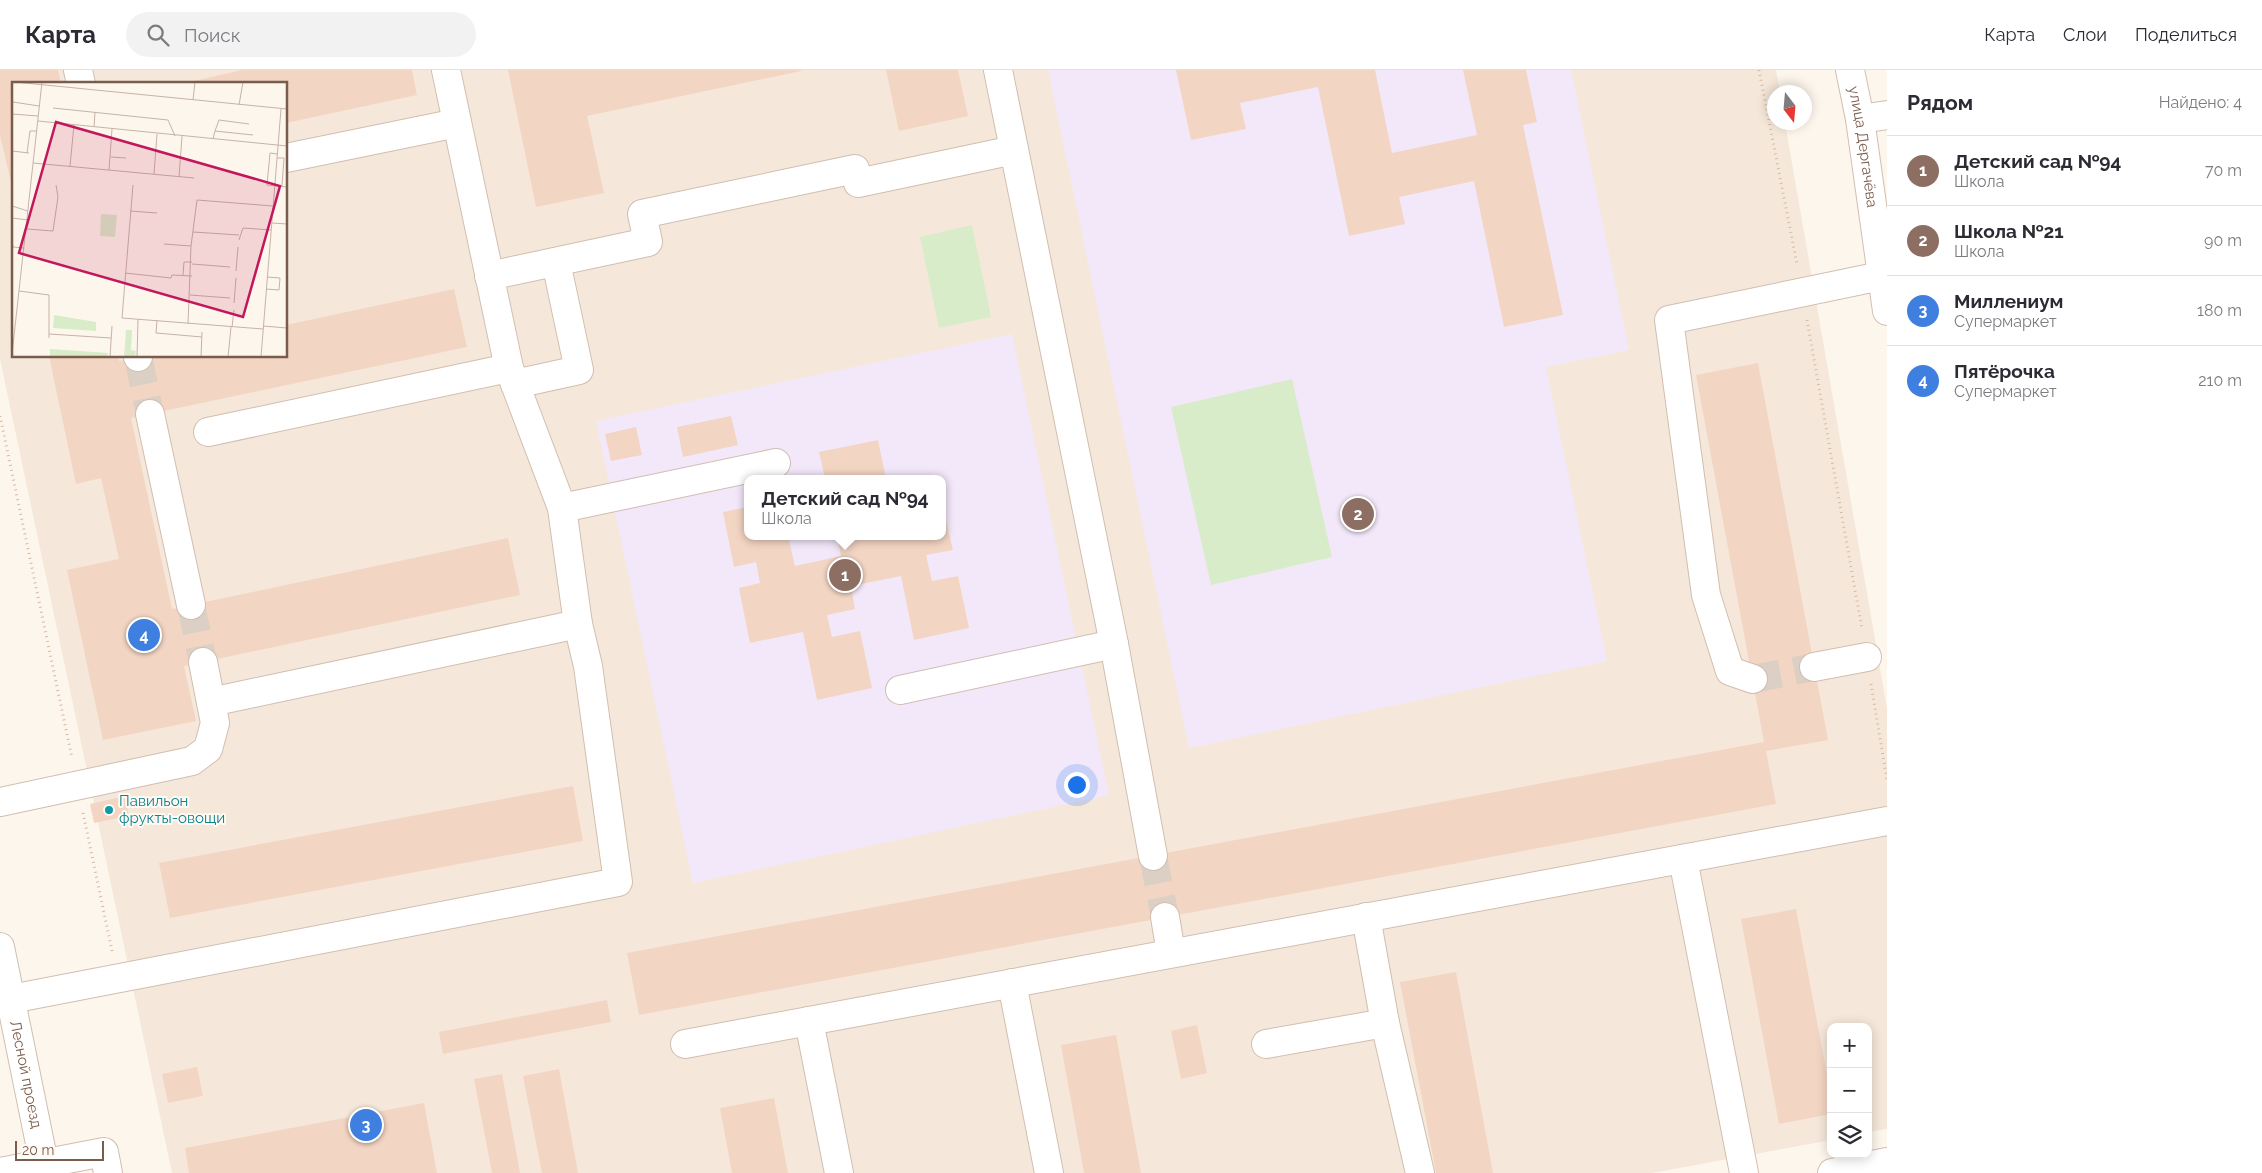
<!DOCTYPE html>
<html lang="ru">
<meta charset="utf-8">
<style>
:root{--surface:#fff;--page:#f2f2f3;--text:#2b2b33;--muted:#7c7c81;--line:#e1e1e2;--accent:#0b8043}
body{margin:0;font-family:Raleway,sans-serif;background:var(--page);color:var(--text)}
.controls{position:absolute;right:15px;bottom:15px;display:grid;overflow:hidden;border-radius:10px;box-shadow:0 2px 12px #0003}
.controls button{width:45px;height:45px;display:grid;place-items:center;padding:0;border:0;border-bottom:1px solid var(--line);background:var(--surface);color:var(--text);font:25px sans-serif}
.compass{position:absolute;left:1767px;top:15px;width:45px;height:45px;border-radius:50%;background:var(--surface);box-shadow:0 2px 12px #0003;rotate:164deg}
.scale{position:absolute;left:15px;bottom:12px;width:89px;box-sizing:border-box;padding-left:5px;border:2px solid #7a5c4d;border-top:0;font-size:14px;line-height:18px;white-space:nowrap;color:#7a5c4d;-webkit-text-stroke:4px #fffaf3;paint-order:stroke}
.you{position:absolute;left:1076px;top:714px;width:18px;height:18px;margin:-12px;border:4px solid #fff;border-radius:50%;background:#1a73e8;box-shadow:0 0 0 8px #1a73e833}
.badge{display:grid;place-items:center;width:32px;height:32px;border-radius:50%;background:var(--accent);color:#fff;font-size:16px;font-weight:700}
.pin{position:absolute;translate:-50% -50%;border:2px solid #fff;box-shadow:0 1px 5px #0006}
.popup{position:absolute;left:744px;top:405px;width:202px;height:65px;box-sizing:border-box;display:grid;place-content:center;border-radius:10px;background:var(--surface);filter:drop-shadow(0 1px 4px #0005);font-size:16px;white-space:nowrap;color:var(--muted)}
.popup b{font-size:19px;color:var(--text)}
.popup::after{content:'';position:absolute;left:50%;top:100%;margin-left:-10px;border:10px solid transparent;border-top-color:var(--surface)}
.list{margin:0;padding:0;list-style:none}
h2{display:flex;justify-content:space-between;align-items:center;height:65px;margin:0;padding:0 20px;font-size:21px}
h2 small{font-size:16px;font-weight:400;color:var(--muted)}
.list li{display:grid;grid-template-columns:32px 1fr auto;gap:15px;align-items:center;box-sizing:border-box;height:70px;padding:0 20px;border-top:1px solid var(--line)}
.list b{display:block;font-size:19px;white-space:nowrap}
.list p{margin:0;font-size:16px;white-space:nowrap;color:var(--muted)}
.list em{font-size:16px;font-style:normal;color:var(--muted)}
.icon{flex:none;width:28px;height:28px;fill:none;stroke:currentColor;stroke-width:2;stroke-linecap:round;stroke-linejoin:round}
.map{position:relative;flex:none;width:1887px;height:1103px;overflow:hidden}
header{display:flex;align-items:center;gap:30px;box-sizing:border-box;height:70px;padding:0 25px;background:var(--surface);border-bottom:1px solid var(--line)}
header strong{font-size:24px}
nav{display:flex;gap:28px;margin-inline-start:auto;font-size:18px}
.search{width:350px;height:45px;background:var(--page);display:flex;align-items:center;gap:12px;box-sizing:border-box;padding:0 18px;border-radius:28px;color:var(--muted);font-size:19px}
main{display:flex}
aside{flex:1;background:var(--surface)}
.map>svg:first-child{display:block}
.residential{fill:#f5e8da;fill-rule:evenodd}
.education{fill:#f3e8fa;fill-rule:evenodd}
.green{fill:#d8ecc9}
.building{fill:#f3d5c3}
.lines{fill:none;stroke-linecap:round;stroke-linejoin:round}
.minor-tunnel{stroke:#dcd0c4;stroke-width:28;stroke-dasharray:28 14;stroke-linecap:butt}
.minor-casing{stroke:#d1beb0;stroke-width:30}
.path{stroke:#d9b8a5;stroke-width:3;stroke-dasharray:1 4;stroke-linecap:butt}
.minor{stroke:#fff;stroke-width:28}
.culture-dot{fill:#0f9aa8;stroke:#fffaf3;stroke-width:2}
.labels{text-anchor:middle;stroke-width:4;stroke-linejoin:round;paint-order:stroke}
.street-label{font-size:15px;fill:#7a5c4d;stroke:#fffaf3}
.culture-label{font-size:15px;fill:#0d838f;stroke:#fffaf3;text-anchor:start}
.inset-road{fill:none;stroke:#c5b3a7;stroke-width:1}
.view{fill:#c2185b;fill-opacity:0.15;stroke:#c2185b;stroke-width:2.5}
.inset-edge{fill:none;stroke:#7a5c4d;stroke-width:2.5}
</style>
<header>
<strong>Карта</strong>
<div class="search"><svg class="icon" aria-label="search" viewBox="0 0 24 24"><circle cx="10" cy="10" r="6"/><path d="M15 15l6 6"/></svg>Поиск</div>
<nav><a>Карта</a><a>Слои</a><a>Поделиться</a></nav>
</header>
<main>
<div class="map">
<svg width="1887" height="1103" viewBox="0 0 1887 1103">
<rect width="100%" height="100%" fill="#fdf6ec"/>
<path class="residential" d="M0,0h1776l4,22h-6v30l11,1 102,585v421l-19,3v-105h-37v113l-179,33h-1480l-172,-814zM14,14h272v272h-272zM748,409h194v57h-194z"/>
<g class="education">
<path d="M1048,0h523l58,280 -83,17 61,294 -418,87z"/>
<path d="M1012,264l97,461 -416,88 -97,-462zM748,409h194v57h-194z"/>
</g>
<g class="green">
<path d="M972,155l19,92 -52,11 -19,-91z"/>
<path d="M1292,309l40,178 -121,28 -40,-178z"/>
</g>
<g class="building">
<path d="M0,0h58l3,14h-47v111l-14,-60z"/>
<path d="M242,0h170l5,25 -131,28v-39h-105z"/>
<path d="M508,0h293v1l-214,45 17,77 -68,14z"/>
<path d="M886,0h72l10,46 -69,15z"/>
<path d="M1176,0h199l17,83 85,-18 -14,-65h63l11,52 -14,3 40,190 -59,12 -30,-146 -75,16 6,27 -56,12 -31,-149 -78,16 6,26 -55,11z"/>
<path d="M454,219l13,58 -336,71 41,191 336,-71 12,57 -336,71 12,55 -93,19 -36,-170 52,-11 -18,-81 -25,6 -27,-128h69l1,5 22,-5h145v-31z"/>
<path d="M1758,293l70,377 -62,11 10,53 -1137,211 -12,-62 1137,-211 -68,-367z"/>
<path d="M731,346l7,29 -55,12 -6,-30z"/>
<path d="M636,357l6,28 -31,6 -6,-27z"/>
<path d="M878,370l8,39h-61l-6,-27z"/>
<path d="M942,435l11,45 -27,5 6,26 26,-5 11,52 -55,12 -13,-64 -50,10 4,23 -28,6 5,22 28,-6 12,57 -55,12 -14,-68 -53,11 -11,-55 21,-5 -4,-21 -22,5 -11,-55 25,-5v29h40l7,30 46,-10 -4,-20h105z"/>
<path d="M573,716l10,55 -413,77 -11,-55z"/>
<path d="M125,726l4,20 -35,7 -4,-19z"/>
<path d="M1796,839l35,187v18l-52,10 -38,-205z"/>
<path d="M1456,902l37,201h-57l-36,-191z"/>
<path d="M607,930l4,22 -168,32 -4,-22z"/>
<path d="M1197,955l10,48 -26,6 -10,-48z"/>
<path d="M1116,965l25,138h-57l-23,-128z"/>
<path d="M197,997l6,29 -35,7 -6,-29z"/>
<path d="M559,999l19,104h-36l-19,-97z"/>
<path d="M502,1004l18,99h-28l-18,-94z"/>
<path d="M774,1028l14,75h-56l-12,-65z"/>
<path d="M424,1033l13,70h-248l-4,-25z"/>
</g>
<g class="lines">
<g class="minor-tunnel">
<path d="M138,287l12,57"/>
<path d="M191,535l12,57"/>
<path d="M1753,609l61,-12"/>
<path d="M1153,786l12,61"/>
</g>
<defs>
<g id="minor">
<path d="M78,0l3,14"/>
<path d="M998,0l116,574 39,212"/>
<path id="s1" d="M1850,0l10,49 27,192"/>
<path d="M1860,49l27,-4"/>
<path d="M286,88l171,-35"/>
<path d="M489,206l159,-34 -6,-28 213,-45 3,14 156,-33"/>
<path d="M138,286v1"/>
<path d="M515,314l64,-14 -23,-108"/>
<path d="M150,344l41,191"/>
<path d="M208,362l301,-64"/>
<path d="M562,438l214,-45"/>
<path d="M1814,597l53,-10"/>
<path d="M1753,609l-23,-8 -24,-76 -37,-275 212,-44"/>
<path d="M900,620l214,-46"/>
<path d="M211,632l367,-78"/>
<path d="M0,732l192,-41 16,-12 7,-26 -12,-61"/>
<path d="M1683,789l61,314"/>
<path d="M1165,847l6,36"/>
<path d="M1366,847l19,106 35,150"/>
<path id="s2" d="M0,877l46,226"/>
<path d="M1012,913l37,190"/>
<path d="M11,929l607,-117 -30,-216 -10,-42 -16,-116 -53,-140 -63,-298"/>
<path d="M809,951l30,152"/>
<path d="M685,974l1202,-223"/>
<path d="M1266,974l119,-21"/>
<path d="M0,1102l104,-20 4,21"/>
<path d="M1832,1103l55,-11"/>
</g>
</defs>
<use href="#minor" class="minor-casing"/>
<g class="path">
<path d="M1759,0l38,194"/>
<path d="M1807,250l55,309"/>
<path d="M0,346l72,342"/>
<path d="M1871,614l16,96"/>
<path d="M83,743l29,138"/>
</g>
<use href="#minor" class="minor"/>
</g>
<circle class="culture-dot" cx="109" cy="740" r="5"/>
<g class="labels">
<g class="street-label">
<text dy="5" stroke="none"><textPath href="#s1" startOffset="78">улица Дергачёва</textPath></text>
<text dy="5" stroke="none"><textPath href="#s2" startOffset="130">Лесной проезд</textPath></text>
</g>
<g class="culture-label">
<text x="119" y="736">Павильон<tspan x="119" dy="17">фрукты-овощи</tspan></text>
</g>
</g>
<g transform="translate(12 12)">
<rect width="275" height="275" fill="#fdf6ec"/>
<path d="M89,132l16,1 -2,22 -15,-1zM42,233l42,7v9l-43,-3zM114,248h6l-1,20 5,1 -1,6h-11zM38,267l58,4 -1,4h-57z" fill="#d8ecc9"/>
<path class="inset-road" d="M3,0l272,27M181,18l2,-18M1,20l26,4M227,23l4,-23M41,26l115,12 7,16M0,32l26,2M26,39l249,25M82,45l1,-15M203,49l4,-11 30,4M201,57l2,-8 38,4M0,69l17,2M15,71l3,-22h7M265,72l-7,-1 -3,32 20,2M99,75l15,1M265,76h7l-2,28M21,81l161,15M58,84l4,-41M97,88l3,-41M142,92l3,-40M167,95l3,-41M121,103l-11,133 141,11M0,124l16,5M118,129l27,2M0,136l16,2M260,141l15,1M15,147l26,2 5,-34 -2,-12M181,150l46,3M0,158l1,7 11,1M227,158l4,-12 28,2M152,162l27,2M180,182l38,3M224,189l2,-24M113,191l46,5 1,-3 20,1M171,193l1,-13h8M254,207l13,1 1,-12 -13,-1M7,209l30,4v43M178,213l40,3M222,221l2,-25M145,238l-1,13 46,4M176,242l3,-78 6,-46 76,6M251,244l24,2M220,245l2,-17M37,252l62,4M0,272l30,-272M98,275l2,-31M125,275l1,-38M189,275l1,-25M216,275l3,-30M249,275l20,-248"/>
<path class="view" d="M44,40l224,64 -37,131 -224,-64z"/>
<rect width="275" height="275" class="inset-edge"/>
</g>
</svg>
<div class="controls">
<button>+</button>
<button>−</button>
<button><svg class="icon" aria-label="layers" viewBox="0 0 24 24"><path d="M12 4l9 5-9 5-9-5zM3 14l9 5 9-5"/></svg></button>
</div>
<svg class="compass" viewBox="-18 -18 36 36"><path d="M0-13l5 13h-10z" fill="#e53935"/><path d="M0 13l5-13h-10z" fill="#7c7c81"/></svg>
<div class="scale">20 m</div>
<div class="you"></div>
<div class="pin badge" style="left:845px;top:505px;background:#8d6e63">1</div>
<div class="popup"><b>Детский сад №94</b>Школа</div>
<div class="pin badge" style="left:1358px;top:444px;background:#8d6e63">2</div>
<div class="pin badge" style="left:366px;top:1055px;background:#3f7fe0">3</div>
<div class="pin badge" style="left:144px;top:565px;background:#3f7fe0">4</div>
</div>
<aside>
<h2>Рядом<small>Найдено: 4</small></h2>
<ul class="list">
<li><span class="badge" style="background:#8d6e63">1</span><div><b>Детский сад №94</b><p>Школа</p></div><em>70 m</em></li>
<li><span class="badge" style="background:#8d6e63">2</span><div><b>Школа №21</b><p>Школа</p></div><em>90 m</em></li>
<li><span class="badge" style="background:#3f7fe0">3</span><div><b>Миллениум</b><p>Супермаркет</p></div><em>180 m</em></li>
<li><span class="badge" style="background:#3f7fe0">4</span><div><b>Пятёрочка</b><p>Супермаркет</p></div><em>210 m</em></li>
</ul>
</aside>
</main>
